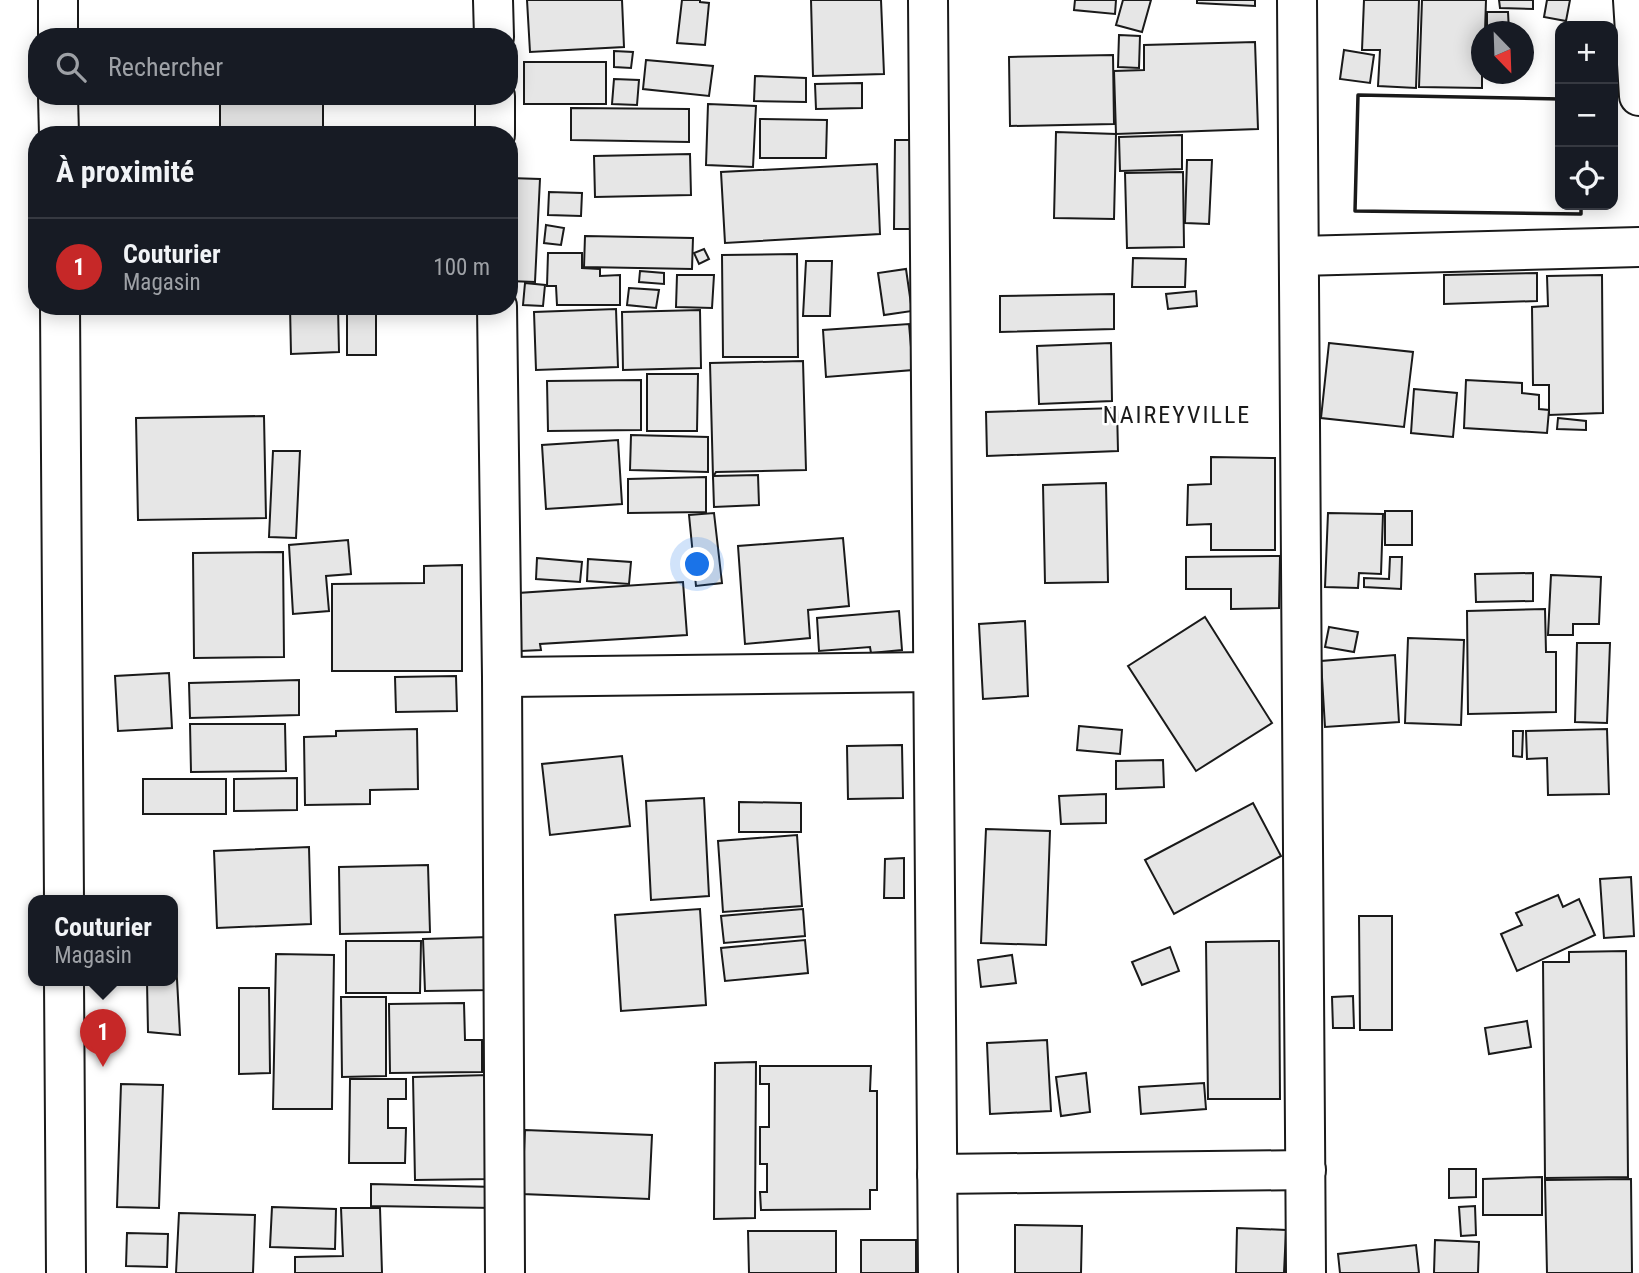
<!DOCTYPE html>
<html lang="fr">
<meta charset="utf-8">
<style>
:root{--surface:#171b24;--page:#20242c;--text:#f1f3f6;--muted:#9ea1a6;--line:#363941;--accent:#c62828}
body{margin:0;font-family:"Roboto Condensed",sans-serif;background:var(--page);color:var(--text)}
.controls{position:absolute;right:21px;top:21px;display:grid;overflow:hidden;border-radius:14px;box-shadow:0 4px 18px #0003}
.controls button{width:63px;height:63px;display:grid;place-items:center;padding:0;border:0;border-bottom:2px solid var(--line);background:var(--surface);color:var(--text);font:35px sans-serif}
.compass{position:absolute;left:1471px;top:21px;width:63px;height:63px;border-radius:50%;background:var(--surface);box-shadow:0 4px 18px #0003;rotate:157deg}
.you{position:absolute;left:698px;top:565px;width:24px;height:24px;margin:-18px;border:5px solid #fff;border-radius:50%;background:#1a73e8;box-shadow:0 0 0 10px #1a73e833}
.badge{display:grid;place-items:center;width:46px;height:46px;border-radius:50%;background:var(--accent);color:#fff;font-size:23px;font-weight:700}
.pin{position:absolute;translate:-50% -58px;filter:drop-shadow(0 2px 4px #0008)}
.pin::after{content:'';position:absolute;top:37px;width:24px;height:21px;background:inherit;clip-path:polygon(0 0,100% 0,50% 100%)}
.popup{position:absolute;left:28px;top:895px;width:150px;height:91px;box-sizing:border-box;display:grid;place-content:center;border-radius:14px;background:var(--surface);filter:drop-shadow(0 2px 5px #0005);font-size:23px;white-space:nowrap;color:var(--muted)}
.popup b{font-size:26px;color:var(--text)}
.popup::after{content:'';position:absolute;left:50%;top:100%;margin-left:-14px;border:14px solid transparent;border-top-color:var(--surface)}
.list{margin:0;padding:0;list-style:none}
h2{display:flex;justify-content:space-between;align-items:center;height:91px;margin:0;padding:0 28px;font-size:30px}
h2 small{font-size:23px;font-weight:400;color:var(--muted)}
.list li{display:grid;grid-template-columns:46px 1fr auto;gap:21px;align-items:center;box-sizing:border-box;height:98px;padding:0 28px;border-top:2px solid var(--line)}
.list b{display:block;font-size:26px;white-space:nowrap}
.list p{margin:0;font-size:23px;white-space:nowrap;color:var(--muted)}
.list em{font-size:23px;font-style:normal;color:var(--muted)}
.icon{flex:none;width:38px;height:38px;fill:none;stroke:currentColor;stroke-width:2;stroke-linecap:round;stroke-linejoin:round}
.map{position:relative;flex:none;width:1639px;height:1273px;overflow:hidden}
.search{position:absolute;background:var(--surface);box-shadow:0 4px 18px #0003;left:28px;top:28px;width:490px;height:77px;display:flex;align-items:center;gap:18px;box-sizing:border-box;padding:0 24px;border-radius:28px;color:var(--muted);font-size:26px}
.panel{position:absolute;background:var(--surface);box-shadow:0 4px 18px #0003;left:28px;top:126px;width:490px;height:189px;border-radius:28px}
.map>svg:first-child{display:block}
.building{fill:#e6e6e6;stroke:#1a1a1a;stroke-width:2}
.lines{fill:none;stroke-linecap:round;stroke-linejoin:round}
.street-casing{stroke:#1a1a1a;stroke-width:42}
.secondary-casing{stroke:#1a1a1a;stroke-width:42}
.street{stroke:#fff;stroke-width:38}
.secondary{stroke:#fff;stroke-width:38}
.wall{stroke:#1a1a1a;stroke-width:3.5}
.labels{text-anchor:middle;stroke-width:5;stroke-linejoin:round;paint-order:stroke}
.quarter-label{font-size:24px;letter-spacing:2px;fill:#1a1a1a;stroke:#fff}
</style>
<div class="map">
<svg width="1639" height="1273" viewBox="0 0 1639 1273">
<rect width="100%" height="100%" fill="#fff"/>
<g class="building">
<path d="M527,0h95l2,47 -94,5z"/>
<path d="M682,0h18v2l9,1 -4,42 -28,-2z"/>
<path d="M811,0h70l3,74 -71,2z"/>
<path d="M1075,0h41l-1,14 -41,-4z"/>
<path d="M1123,0h28l-9,32 -26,-7z"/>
<path d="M1197,0h58v6l-58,-3z"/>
<path d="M1364,0h55l-3,88 -38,-2 2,-36h-18z"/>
<path d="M1422,0h64l-1,32h-3v56l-63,-1z"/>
<path d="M1499,0h34v9l-33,-1z"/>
<path d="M1547,0h23l-4,21 -22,-4z"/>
<path d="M1487,12h21l1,20h-22z"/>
<path d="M1119,35l21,1 -1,32 -21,-1z"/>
<path d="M1255,42l3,87 -142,5 -2,-63 30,-1v-25z"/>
<path d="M1344,50l30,5 -4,28 -30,-4z"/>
<path d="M614,51l19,1 -2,16 -17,-1z"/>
<path d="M1113,55l1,69 -104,2 -1,-69z"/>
<path d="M646,60l67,6 -4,30 -66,-7z"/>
<rect x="524" y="62" width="82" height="42"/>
<path d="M755,76l51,2v24l-52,-1z"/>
<path d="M614,79l25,1 -2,25 -25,-1z"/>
<path d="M862,83v25l-46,1 -1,-25z"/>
<path d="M323,97v38h-103v-37z"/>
<path d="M708,104l48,2 -3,61 -47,-2z"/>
<path d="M571,108l118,1v33l-118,-2z"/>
<path d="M760,119l67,1 -1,38h-66z"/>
<path d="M1056,132l60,2 -2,85 -60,-1z"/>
<path d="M1182,135v34l-62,2 -1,-34z"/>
<path d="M895,140h19l-1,89h-19z"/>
<path d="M690,154l1,41 -96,2 -1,-41z"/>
<path d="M1187,160h25l-3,64 -24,-1z"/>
<path d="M877,164l3,70 -155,9 -4,-71z"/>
<path d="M1183,172l1,75 -57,1 -2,-75z"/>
<path d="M509,178l31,1 -5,103 -26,-1z"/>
<path d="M549,192l33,1 -1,23 -33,-1z"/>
<path d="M546,225l18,3 -3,17 -17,-2z"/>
<path d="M585,236l108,2 -1,31 -108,-2z"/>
<path d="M704,249l5,10 -10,5 -5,-11z"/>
<path d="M548,253h34v15l18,1v7l20,-1v30h-63l-1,-19h-9z"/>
<path d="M797,254l1,103h-75l-1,-102z"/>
<path d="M1133,258l53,1 -1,28h-53z"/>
<path d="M806,261h26l-2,55h-27z"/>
<path d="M906,269l6,42 -28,4 -6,-42z"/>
<path d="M640,271l24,2v11l-25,-2z"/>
<path d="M1537,273v28l-93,3v-29z"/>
<path d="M677,275h37l-2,33 -36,-1z"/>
<path d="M1602,275l1,138 -54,2v-30h-16l-1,-78 16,-1 -1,-30z"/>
<path d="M525,283l20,2 -2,21 -20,-1z"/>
<path d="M629,288l30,2 -3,18 -29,-3z"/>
<path d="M1196,291l1,15 -29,3 -2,-15z"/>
<path d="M1114,294v35l-114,3v-36z"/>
<path d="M290,306h48l1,46 -48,2z"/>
<rect x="347" y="306" width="29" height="49"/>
<path d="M616,309l2,58 -82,3 -2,-58z"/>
<path d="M700,310l1,58 -78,2 -1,-58z"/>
<path d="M909,324l4,46 -87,7 -3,-47z"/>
<path d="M1111,343l1,58 -73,3 -2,-58z"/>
<path d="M1329,343l84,9 -9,75 -83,-9z"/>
<path d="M803,361l3,109 -90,2 -3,5 -3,-114z"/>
<path d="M647,374h51l-1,57h-50z"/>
<path d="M641,380v50l-93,1 -1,-50z"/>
<path d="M1466,380l56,3v10l17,2v14l10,1 -2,23 -83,-5z"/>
<path d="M1414,389l43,4 -4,44 -42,-4z"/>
<path d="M1117,408l1,43 -131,5 -1,-44z"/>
<path d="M264,416l2,102 -128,2 -2,-102z"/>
<path d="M1558,418l28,3v9l-29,-1z"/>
<path d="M631,435l77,2v35l-78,-2z"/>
<path d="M618,440l4,64 -76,5 -4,-64z"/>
<path d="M273,451h27l-4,87 -27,-1z"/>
<path d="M1211,457l64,1v92h-64v-26l-24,1 1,-40 23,-1z"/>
<path d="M758,475l1,30 -45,2 -1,-31z"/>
<path d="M706,477v35l-78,1v-34z"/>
<path d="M1106,483l2,99 -63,1 -2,-98z"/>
<rect x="1385" y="511" width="27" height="34"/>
<path d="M714,513l8,70 -26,3 -7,-71z"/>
<path d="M1328,513l55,1 -2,60 -22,-1 -1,15 -33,-1z"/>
<path d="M843,538l6,68 -41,4 2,28 -65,6 -7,-98z"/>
<path d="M348,540l3,34 -25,2 3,35 -36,3 -4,-69z"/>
<path d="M283,552l1,105 -90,1 -1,-105z"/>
<path d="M1280,556l-1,52 -48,1v-20h-45v-32z"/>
<path d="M1390,557h12l-1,32 -37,-2v-9l25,1z"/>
<path d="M537,558l45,4 -2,20 -44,-3z"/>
<path d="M588,559l43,3 -2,22 -42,-3z"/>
<path d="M462,565v106h-130v-87l92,-1v-17z"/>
<path d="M1533,573v28l-57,1 -1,-28z"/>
<path d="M1551,575l50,2 -2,47h-26v11h-25z"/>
<path d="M683,582l4,53 -147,9 1,6 -20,1 -3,-58z"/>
<path d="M1545,609l1,43h10v60l-88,2 -1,-103z"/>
<path d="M899,611l3,39 -31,3 -1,-6 -51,4 -2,-33z"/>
<path d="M1205,617l67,106 -76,48 -68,-105z"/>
<path d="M1025,621l3,75 -45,3 -4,-75z"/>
<path d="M1329,627l29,5 -4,20 -29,-5z"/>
<path d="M1408,638l56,2 -3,85 -56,-2z"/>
<path d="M1577,643h33l-3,80 -32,-1z"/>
<path d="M1395,655l4,67 -74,5 -4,-66z"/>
<path d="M169,673l3,55 -54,3 -3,-55z"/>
<path d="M456,676l1,35 -61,1 -1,-35z"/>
<path d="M299,680v35l-109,3 -1,-35z"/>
<path d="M190,724h95l1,47 -95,1z"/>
<path d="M1079,726l43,4 -2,24 -43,-4z"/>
<path d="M417,729l1,60 -48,1v14l-65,1 -1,-68 32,-1v-5z"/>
<path d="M1607,729l2,65 -61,1 -1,-37 -20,1 -1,-28z"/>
<path d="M1513,731h10l-1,26 -9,-1z"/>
<path d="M902,745l1,53 -55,1 -1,-53z"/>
<path d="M622,756l8,70 -80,9 -8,-71z"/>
<path d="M1163,760l1,27 -48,2v-28z"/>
<path d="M297,778v32l-63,1v-32z"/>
<rect x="143" y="779" width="83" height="35"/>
<path d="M1106,794v29l-45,1 -2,-28z"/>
<path d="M704,798l5,98 -58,4 -5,-99z"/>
<path d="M739,802l62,1v29h-62z"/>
<path d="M1253,803l28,53 -107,58 -29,-54z"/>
<path d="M986,829l64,2 -4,114 -65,-2z"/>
<path d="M797,835l5,71 -79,6 -5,-71z"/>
<path d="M309,847l2,77 -94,4 -3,-77z"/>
<path d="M904,858v40h-20l1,-39z"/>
<path d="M428,865l2,67 -90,2 -1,-67z"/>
<path d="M1631,877l3,59 -30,2 -4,-59z"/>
<path d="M1558,895l5,12 16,-8 16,36 -78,36 -16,-37 21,-9 -6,-12z"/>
<path d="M700,909l6,96 -85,6 -6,-96z"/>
<path d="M803,909l2,27 -81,7 -3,-27z"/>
<path d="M1359,916h33v114h-32z"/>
<path d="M489,937l2,53 -66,1 -2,-52z"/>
<path d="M805,940l3,33 -83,8 -4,-33z"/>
<path d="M346,941h75l-1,52h-74z"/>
<path d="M1279,941l1,158h-72l-2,-157z"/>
<path d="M173,942h2l5,93 -32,-3 -1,-51h26z"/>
<path d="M1170,947l9,24 -37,14 -10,-23z"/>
<path d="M1626,951l2,226 -83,1 -2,-216h26v-10z"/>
<path d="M276,954l58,1 -2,154h-59z"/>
<path d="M1012,955l4,28 -35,4 -3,-27z"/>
<path d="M239,988h30l1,85 -31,1z"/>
<path d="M1353,996l1,32h-21l-1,-31z"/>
<path d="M341,997h45v79l-44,1z"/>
<path d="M464,1003l1,37h17v32l-92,1 -1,-69z"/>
<path d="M1527,1021l4,26 -42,7 -4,-26z"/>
<path d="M1047,1040l4,71 -61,3 -3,-71z"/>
<path d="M756,1062l-1,156 -41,1 1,-156z"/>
<path d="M760,1066h111l-1,25h7v99h-7v19l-109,1 -1,-18h7v-28h-7v-37h9v-43h-9z"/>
<path d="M1086,1073l4,39 -29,4 -5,-39z"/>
<path d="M489,1075l2,104 -76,1 -2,-103z"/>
<path d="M350,1079h56v20h-18v29h18l-1,35h-56z"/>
<path d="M1204,1083l2,26 -65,5 -2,-27z"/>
<path d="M121,1084l42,1 -4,123 -42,-1z"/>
<path d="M525,1130l127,5 -3,64 -127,-5z"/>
<path d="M1449,1169h27v28l-27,1z"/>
<path d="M1542,1177v38h-59v-36z"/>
<path d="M1631,1179l1,94h-85l-2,-93z"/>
<path d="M371,1184l124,3 -1,21 -123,-2z"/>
<path d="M1475,1206l1,29 -15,1 -2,-29z"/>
<path d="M272,1207l64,2 -1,40 -65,-2z"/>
<path d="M341,1208h39l2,65h-87v-16l48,-1z"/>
<path d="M179,1213l76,2 -2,58h-77z"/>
<path d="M1015,1225l67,1 -1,47h-66z"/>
<path d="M1237,1228l49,2 -2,43h-48z"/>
<path d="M748,1231h88v42h-87z"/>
<path d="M127,1233l41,1 -1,33 -41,-1z"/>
<rect x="861" y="1240" width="55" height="33"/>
<path d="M1435,1240l44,2 -1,31h-44z"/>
<path d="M1416,1245l3,28h-79l-2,-19z"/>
</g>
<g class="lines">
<defs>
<g id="street">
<path d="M493,0l1,37"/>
<path d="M928,0l10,1273"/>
<path d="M1297,0l9,1273"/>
<path d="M1633,0l6,96"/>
<path d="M495,96v39"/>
<path d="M1299,256l340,-9"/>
<path d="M497,306l5,371 3,596"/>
<path d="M502,677l431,-5"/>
<path d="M937,1174l369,-4"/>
</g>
<g id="secondary">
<path d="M58,0v37"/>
<path d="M58,96l1,39"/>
<path d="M60,306l4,595"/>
<path d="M64,981l2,292"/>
</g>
</defs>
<use href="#street" class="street-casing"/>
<use href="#secondary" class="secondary-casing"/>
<use href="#street" class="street"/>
<use href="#secondary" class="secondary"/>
<path class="wall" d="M1560,99l-202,-4 -3,116 226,3v-9"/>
</g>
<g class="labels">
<g class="quarter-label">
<text x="1177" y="423">NAIREYVILLE</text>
</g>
</g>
</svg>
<div class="controls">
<button>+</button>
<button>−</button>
<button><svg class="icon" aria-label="locate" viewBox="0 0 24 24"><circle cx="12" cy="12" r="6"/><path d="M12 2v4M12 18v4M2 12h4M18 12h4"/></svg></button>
</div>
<svg class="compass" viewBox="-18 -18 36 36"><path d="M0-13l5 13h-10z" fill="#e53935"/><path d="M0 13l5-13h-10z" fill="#9ea1a6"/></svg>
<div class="you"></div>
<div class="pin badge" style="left:103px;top:1067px">1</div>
<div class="popup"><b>Couturier</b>Magasin</div>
<div class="search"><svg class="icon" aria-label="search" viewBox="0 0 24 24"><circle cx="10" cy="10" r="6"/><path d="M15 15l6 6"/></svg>Rechercher</div>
<section class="panel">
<h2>À proximité<small></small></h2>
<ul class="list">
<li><span class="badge">1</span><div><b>Couturier</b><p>Magasin</p></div><em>100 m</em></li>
</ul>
</section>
</div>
